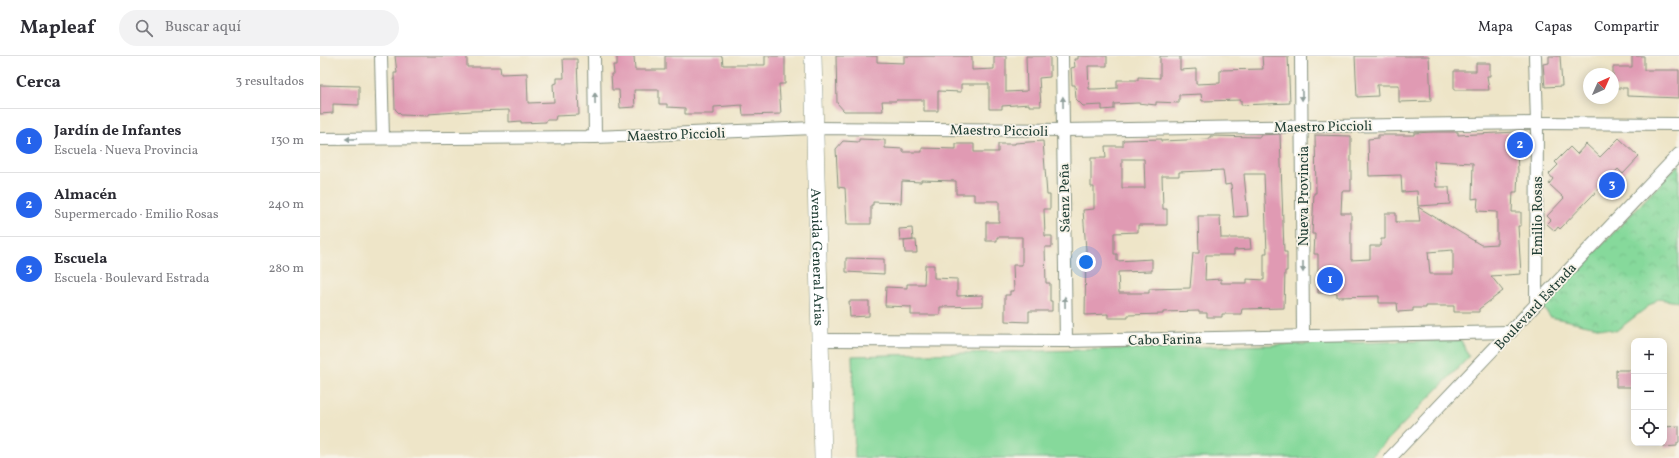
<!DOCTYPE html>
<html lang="es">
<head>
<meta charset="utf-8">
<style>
	body { margin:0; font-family:Vollkorn,serif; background:#f2f2f3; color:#2b2b33 }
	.controls { position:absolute; right:12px; bottom:12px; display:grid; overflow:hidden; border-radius:8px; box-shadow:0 2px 10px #0003 }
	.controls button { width:36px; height:36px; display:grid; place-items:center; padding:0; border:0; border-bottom:1px solid #e1e1e2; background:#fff; color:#2b2b33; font:20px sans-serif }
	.compass { position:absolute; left:1263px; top:12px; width:36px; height:36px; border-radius:50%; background:#fff; box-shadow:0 2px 10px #0003; rotate:45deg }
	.you { position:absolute; left:766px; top:206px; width:14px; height:14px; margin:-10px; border:3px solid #fff; border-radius:50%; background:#1a73e8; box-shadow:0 0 0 6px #1a73e833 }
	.badge { display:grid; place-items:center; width:26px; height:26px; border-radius:50%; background:#2563eb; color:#fff; font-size:13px; font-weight:700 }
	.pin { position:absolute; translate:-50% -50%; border:2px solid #fff; box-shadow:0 1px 4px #0006 }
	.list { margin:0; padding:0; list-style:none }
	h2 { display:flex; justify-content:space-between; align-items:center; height:52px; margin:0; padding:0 16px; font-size:17px }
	h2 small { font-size:13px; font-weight:400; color:#7c7c81 }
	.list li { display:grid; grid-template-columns:26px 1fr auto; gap:12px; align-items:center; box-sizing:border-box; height:64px; padding:0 16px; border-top:1px solid #e1e1e2 }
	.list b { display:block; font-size:15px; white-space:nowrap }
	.list p { margin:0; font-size:13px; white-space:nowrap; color:#7c7c81 }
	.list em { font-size:13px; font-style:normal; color:#7c7c81 }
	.icon { flex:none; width:22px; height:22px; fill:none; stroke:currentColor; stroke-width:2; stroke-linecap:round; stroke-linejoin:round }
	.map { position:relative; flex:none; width:1359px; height:402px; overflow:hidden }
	header { display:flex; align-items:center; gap:24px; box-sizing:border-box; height:56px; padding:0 20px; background:#fff; border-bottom:1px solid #e1e1e2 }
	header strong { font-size:19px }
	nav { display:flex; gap:22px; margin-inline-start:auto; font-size:14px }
	.search { width:280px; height:36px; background:#f2f2f3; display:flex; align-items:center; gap:10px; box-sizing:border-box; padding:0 14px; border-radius:22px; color:#7c7c81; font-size:15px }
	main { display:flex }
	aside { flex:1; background:#fff }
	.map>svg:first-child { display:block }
</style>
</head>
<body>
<header>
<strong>Mapleaf</strong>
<div class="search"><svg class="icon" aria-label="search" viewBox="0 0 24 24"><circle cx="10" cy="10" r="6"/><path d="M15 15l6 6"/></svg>Buscar aquí</div>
<nav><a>Mapa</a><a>Capas</a><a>Compartir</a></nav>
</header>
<main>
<aside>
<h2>Cerca<small>3 resultados</small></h2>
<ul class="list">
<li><span class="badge">1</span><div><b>Jardín de Infantes</b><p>Escuela · Nueva Provincia</p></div><em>130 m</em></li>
<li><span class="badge">2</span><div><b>Almacén</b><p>Supermercado · Emilio Rosas</p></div><em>240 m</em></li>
<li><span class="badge">3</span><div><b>Escuela</b><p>Escuela · Boulevard Estrada</p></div><em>280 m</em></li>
</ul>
</aside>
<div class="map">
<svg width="1359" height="402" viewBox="0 0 1359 402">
	<defs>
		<pattern id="park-crowns" width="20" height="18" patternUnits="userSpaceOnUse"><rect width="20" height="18" fill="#86d99b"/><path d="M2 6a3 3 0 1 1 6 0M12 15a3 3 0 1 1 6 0" fill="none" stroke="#73bb86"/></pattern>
	</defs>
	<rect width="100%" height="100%" fill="#f7f3e8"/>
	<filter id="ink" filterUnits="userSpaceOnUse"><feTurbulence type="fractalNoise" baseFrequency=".025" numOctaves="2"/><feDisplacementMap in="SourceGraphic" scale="8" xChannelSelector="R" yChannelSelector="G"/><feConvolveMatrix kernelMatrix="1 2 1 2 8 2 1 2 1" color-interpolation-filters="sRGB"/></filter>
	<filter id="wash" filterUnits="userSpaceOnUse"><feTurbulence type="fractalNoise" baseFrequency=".012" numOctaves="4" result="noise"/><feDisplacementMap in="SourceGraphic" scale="16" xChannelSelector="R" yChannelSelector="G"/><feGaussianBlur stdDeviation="0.9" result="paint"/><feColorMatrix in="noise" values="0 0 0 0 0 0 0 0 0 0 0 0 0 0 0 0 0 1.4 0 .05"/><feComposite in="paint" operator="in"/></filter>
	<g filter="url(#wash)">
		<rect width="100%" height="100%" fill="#eee5c8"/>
		<path fill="url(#park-crowns)" stroke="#528b68" d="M 1359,108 L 1359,246 L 1338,243 L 1296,275 L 1230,261 L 1223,251 Z"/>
		<path fill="#86d99b" stroke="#528b68" d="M 1141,284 L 1149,301 L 1050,402 L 535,402 L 532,300 Z"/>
		<g id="blocks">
			<g fill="#e09ab3" fill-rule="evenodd">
				<path d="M 75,0 L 147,0 L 147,11 L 180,11 L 181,18 L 207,17 L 208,47 L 234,46 L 233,28 L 237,27 L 237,22 L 244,22 L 243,3 L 257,3 L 259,59 L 236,60 L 235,64 L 226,64 L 226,66 L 201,67 L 201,65 L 189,66 L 189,54 L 152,55 L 108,58 L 108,60 L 81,59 L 75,53 L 74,17 L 77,17 Z"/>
				<path d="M 297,0 L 314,0 L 315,14 L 345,14 L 345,0 L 402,0 L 403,9 L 445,9 L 445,0 L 465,0 L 465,28 L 459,28 L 461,58 L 423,59 L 422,49 L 394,51 L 394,58 L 365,58 L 365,52 L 347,51 L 347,48 L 339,48 L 339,34 L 314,34 L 315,51 L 300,52 L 299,34 L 292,34 L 291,18 L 294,18 L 293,9 L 297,9 Z"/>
				<path d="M 516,0 L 557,0 L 557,6 L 584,7 L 584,0 L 652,0 L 652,14 L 674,13 L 674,0 L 686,0 L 686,36 L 707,35 L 706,0 L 730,0 L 730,21 L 719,22 L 721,50 L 709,50 L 709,48 L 682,50 L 682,53 L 669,53 L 669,28 L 641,28 L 641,36 L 618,35 L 618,55 L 604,55 L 604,44 L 576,44 L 576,45 L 562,45 L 563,55 L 524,55 L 517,47 Z"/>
				<path d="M 758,0 L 787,0 L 787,10 L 768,10 L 769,33 L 775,33 L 797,32 L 797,24 L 818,24 L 818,21 L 840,22 L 840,0 L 860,0 L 860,14 L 876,13 L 876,28 L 900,27 L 900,14 L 943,13 L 942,0 L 968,0 L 970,47 L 921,49 L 921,44 L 882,45 L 881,38 L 859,39 L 859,47 L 836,46 L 836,49 L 818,47 L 794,48 L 794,53 L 782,54 L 782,49 L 763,50 L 756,43 L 755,29 L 752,29 L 751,12 L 755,11 L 754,3 L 758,3 Z"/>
				<path d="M 1035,0 L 1109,0 L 1111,45 L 1079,46 L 1079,29 L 1057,29 L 1058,40 L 1037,41 Z"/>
				<path d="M 1229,0 L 1240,0 L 1242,30 L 1225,31 L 1223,8 L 1229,7 Z"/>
				<path d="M 1312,0 L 1324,0 L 1324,14 L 1359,14 L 1359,42 L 1307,40 L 1307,32 L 1293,32 L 1293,11 L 1312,11 Z"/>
				<path d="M 1156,7 L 1170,7 L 1170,20 L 1167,20 L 1169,34 L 1134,34 L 1134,15 L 1156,15 Z"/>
				<path d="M 0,29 L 39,30 L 39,49 L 13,48 L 13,57 L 0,58 Z"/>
				<path d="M 1113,76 L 1138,76 L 1138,79 L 1196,76 L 1198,115 L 1197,136 L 1193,136 L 1192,156 L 1201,156 L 1201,170 L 1198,170 L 1201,218 L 1171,220 L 1183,235 L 1159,253 L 1159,256 L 1134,256 L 1134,250 L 1106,250 L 1106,252 L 1093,252 L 1093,255 L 1078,256 L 1077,247 L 1059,247 L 1059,240 L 1017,241 L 1017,237 L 998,237 L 998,198 L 994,198 L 995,178 L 992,178 L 994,137 L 996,137 L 995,79 L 1031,80 L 1031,135 L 1022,135 L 1021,157 L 1031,157 L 1031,204 L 1050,203 L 1050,190 L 1061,190 L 1061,183 L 1065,183 L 1065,157 L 1076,157 L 1076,166 L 1100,166 L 1098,151 L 1161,189 L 1177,188 L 1177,156 L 1157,155 L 1158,142 L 1152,143 L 1153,107 L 1114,105 L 1116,131 L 1129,131 L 1130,148 L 1098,150 L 1097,135 L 1082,136 L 1081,119 L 1049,120 L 1048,83 L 1058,82 L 1058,79 L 1094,79 L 1094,77 ZM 1133,194 L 1133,218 L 1110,218 L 1108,196 Z"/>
				<path d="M 960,78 L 964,196 L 967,196 L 967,215 L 965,215 L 964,252 L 922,253 L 921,258 L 902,258 L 902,261 L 887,261 L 887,257 L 879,257 L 879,255 L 843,256 L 843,258 L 808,259 L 808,262 L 788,262 L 788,258 L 765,259 L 766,194 L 763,154 L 774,153 L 774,131 L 771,131 L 771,102 L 786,102 L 785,90 L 803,90 L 803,84 L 841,83 L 841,85 L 890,83 L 890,80 L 940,81 L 940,79 ZM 802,103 L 824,103 L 825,132 L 802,132 ZM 903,114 L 905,129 L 911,128 L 914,161 L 928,160 L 924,118 L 944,118 L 947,197 L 944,197 L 944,224 L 927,223 L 927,227 L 901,227 L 901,223 L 885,224 L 886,199 L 914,199 L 914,194 L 931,193 L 930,182 L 901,182 L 900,160 L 878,160 L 879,197 L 873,197 L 870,232 L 829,233 L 829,237 L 799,237 L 798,216 L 832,215 L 832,203 L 797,205 L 797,198 L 794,198 L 794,177 L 818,176 L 818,169 L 847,169 L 847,153 L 843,153 L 842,120 L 859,120 L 859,116 Z"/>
				<path d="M 1299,82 L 1319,101 L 1303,118 L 1298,113 L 1240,173 L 1238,171 L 1235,175 L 1227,168 L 1231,164 L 1227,160 L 1244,142 L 1229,128 L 1233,123 L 1229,118 L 1238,109 L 1235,106 L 1250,91 L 1257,98 L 1266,88 L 1280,101 Z"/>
				<path d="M 539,83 L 565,84 L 565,92 L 583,93 L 583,96 L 602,96 L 602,92 L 636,93 L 636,88 L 654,88 L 654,96 L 678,96 L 678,88 L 695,88 L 695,87 L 723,85 L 727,139 L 730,139 L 730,153 L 724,153 L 725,180 L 732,180 L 732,191 L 725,191 L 726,227 L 730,227 L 730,245 L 732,245 L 732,255 L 709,255 L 709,266 L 685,265 L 685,239 L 690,239 L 690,235 L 694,235 L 693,209 L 702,209 L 702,181 L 677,181 L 677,185 L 666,185 L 666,166 L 679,166 L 679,145 L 654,145 L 654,138 L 636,138 L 636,125 L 601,124 L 601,126 L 582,125 L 581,147 L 553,146 L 553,149 L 551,149 L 551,168 L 527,168 L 525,132 L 518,131 L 516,93 L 523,85 L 539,86 Z"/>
				<path d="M 592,172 L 593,184 L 580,185 L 579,173 Z"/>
				<path d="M 596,184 L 597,197 L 585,197 L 584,185 Z"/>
				<path d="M 526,202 L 564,203 L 564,218 L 526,216 Z"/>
				<path d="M 605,209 L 614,209 L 614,222 L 637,223 L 637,240 L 663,239 L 663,250 L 620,251 L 620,259 L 591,259 L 591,251 L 565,250 L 566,231 L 587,232 L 587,228 L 604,228 Z"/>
				<path d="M 529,245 L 549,245 L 549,260 L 530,261 Z"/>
				<path d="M 1296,314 L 1314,314 L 1314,326 L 1312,326 L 1312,331 L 1296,331 Z"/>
				<path d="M 1359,370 L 1359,386 L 1357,387 L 1357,390 L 1344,391 L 1344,371 Z"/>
			</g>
		</g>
	</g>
	<g filter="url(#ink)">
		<use href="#blocks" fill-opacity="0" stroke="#86917e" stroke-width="1"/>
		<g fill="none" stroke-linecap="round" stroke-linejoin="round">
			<g stroke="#86917e" stroke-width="14">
				<g id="street">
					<path d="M 61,0 L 63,82"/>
					<path d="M 274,0 L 275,81"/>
					<path d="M 742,0 L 746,285"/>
					<path d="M 981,0 L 983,280"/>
					<path d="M 1215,0 L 1217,67 L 1216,248"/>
					<path d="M 0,83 L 275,81 L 494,72 L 744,74 L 1217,67 L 1359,68"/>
					<path d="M 499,284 L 746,285 L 1191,276"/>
					<path d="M 1070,402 L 1359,98"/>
				</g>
			</g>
			<g stroke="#86917e" stroke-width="18">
				<g id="secondary">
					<path id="s1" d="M 493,0 L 503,402"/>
				</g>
			</g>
			<use href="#street" stroke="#fff" stroke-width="12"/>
			<use href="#secondary" stroke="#fff" stroke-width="17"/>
		</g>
		<defs><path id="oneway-solid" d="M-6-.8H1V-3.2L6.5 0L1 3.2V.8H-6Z"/></defs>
		<g fill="#8f9e9a">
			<use href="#oneway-solid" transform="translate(982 39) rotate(89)"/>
			<use href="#oneway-solid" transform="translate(275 42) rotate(-91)"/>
			<use href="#oneway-solid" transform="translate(743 46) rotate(-91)"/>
			<use href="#oneway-solid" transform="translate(31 83) rotate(179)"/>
			<use href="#oneway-solid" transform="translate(983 211) rotate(90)"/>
			<use href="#oneway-solid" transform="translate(745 246) rotate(-91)"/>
		</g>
	</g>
	<g text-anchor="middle" stroke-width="3.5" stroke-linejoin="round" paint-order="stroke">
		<g font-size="14" fill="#1f3d34" stroke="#f7f3e8">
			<text transform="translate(1003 70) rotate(-1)" y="5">Maestro Piccioli</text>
			<text transform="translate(679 74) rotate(1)" y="5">Maestro Piccioli</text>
			<text transform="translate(356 78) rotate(-2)" y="5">Maestro Piccioli</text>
			<text transform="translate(983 140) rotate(-90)" y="5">Nueva Provincia</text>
			<text transform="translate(744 142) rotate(-91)" y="5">Sáenz Peña</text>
			<text transform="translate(1217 160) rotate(-90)" y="5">Emilio Rosas</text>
			<text dy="5" stroke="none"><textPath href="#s1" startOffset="201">Avenida General Arias</textPath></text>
			<text transform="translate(1215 250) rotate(-47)" y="5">Boulevard Estrada</text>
			<text transform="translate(845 283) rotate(-1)" y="5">Cabo Farina</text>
		</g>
	</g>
</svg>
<div class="controls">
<button>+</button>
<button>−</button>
<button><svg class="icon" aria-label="locate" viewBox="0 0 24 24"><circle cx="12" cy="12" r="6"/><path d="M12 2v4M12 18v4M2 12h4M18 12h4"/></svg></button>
</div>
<svg class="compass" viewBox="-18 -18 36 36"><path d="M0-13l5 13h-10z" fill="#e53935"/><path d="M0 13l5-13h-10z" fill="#7c7c81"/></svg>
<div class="you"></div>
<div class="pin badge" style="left:1010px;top:224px">1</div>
<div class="pin badge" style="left:1200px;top:89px">2</div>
<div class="pin badge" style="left:1292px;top:129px">3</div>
</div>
</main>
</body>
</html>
